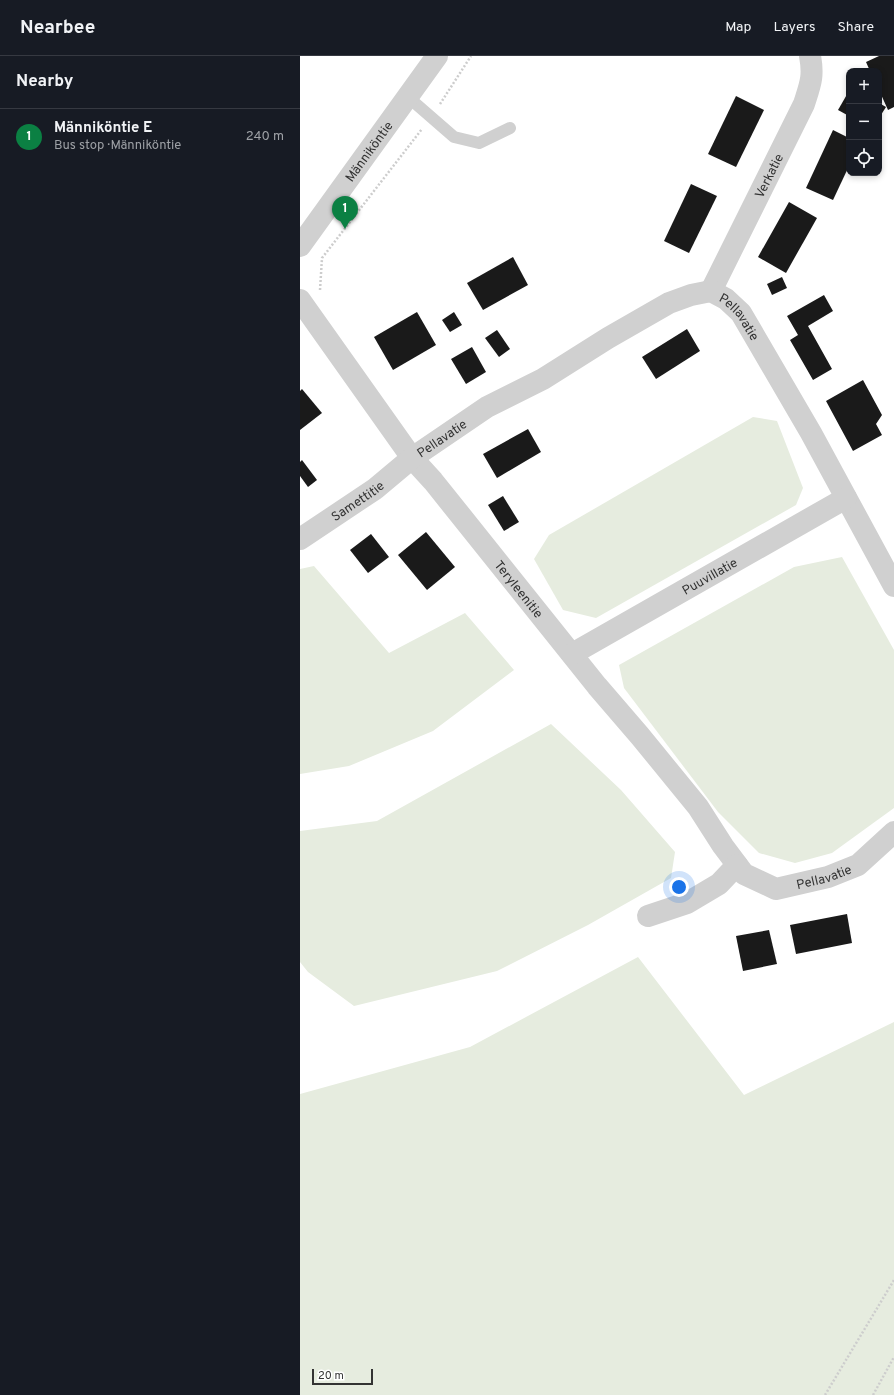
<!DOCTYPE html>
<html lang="en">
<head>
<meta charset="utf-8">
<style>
	body { margin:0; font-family:Overpass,sans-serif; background:#20242c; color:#f1f3f6 }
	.controls { position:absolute; right:12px; top:12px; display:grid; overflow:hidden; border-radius:8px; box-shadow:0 2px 6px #0003 }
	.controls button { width:36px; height:36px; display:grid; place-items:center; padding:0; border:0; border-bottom:1px solid #363941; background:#171b24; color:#f1f3f6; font:20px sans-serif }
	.scale { position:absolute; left:12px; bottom:10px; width:61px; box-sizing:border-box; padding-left:4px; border:2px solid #333; border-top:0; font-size:11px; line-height:14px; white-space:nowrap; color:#333; -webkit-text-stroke:3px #fff; paint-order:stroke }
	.you { position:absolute; left:379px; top:831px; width:14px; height:14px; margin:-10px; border:3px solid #fff; border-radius:50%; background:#1a73e8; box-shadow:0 0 0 6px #1a73e833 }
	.badge { display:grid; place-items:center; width:26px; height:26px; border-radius:50%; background:#0b8043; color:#fff; font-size:13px; font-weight:700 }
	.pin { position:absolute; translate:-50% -33px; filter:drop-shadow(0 1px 2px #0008) }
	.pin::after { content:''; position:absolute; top:21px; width:14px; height:12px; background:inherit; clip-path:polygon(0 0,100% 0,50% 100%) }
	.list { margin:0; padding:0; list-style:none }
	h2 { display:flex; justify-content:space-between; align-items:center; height:52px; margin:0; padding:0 16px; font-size:17px }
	h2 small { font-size:13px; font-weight:400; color:#9ea1a6 }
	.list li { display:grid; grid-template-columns:26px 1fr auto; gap:12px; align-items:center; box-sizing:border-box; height:56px; padding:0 16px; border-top:1px solid #363941 }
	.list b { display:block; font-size:15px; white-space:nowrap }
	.list p { margin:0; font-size:13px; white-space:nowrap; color:#9ea1a6 }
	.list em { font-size:13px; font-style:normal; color:#9ea1a6 }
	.icon { flex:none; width:22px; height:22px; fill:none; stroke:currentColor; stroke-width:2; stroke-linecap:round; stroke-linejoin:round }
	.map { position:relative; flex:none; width:594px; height:1339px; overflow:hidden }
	header { display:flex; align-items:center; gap:24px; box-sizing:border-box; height:56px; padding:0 20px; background:#171b24; border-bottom:1px solid #363941 }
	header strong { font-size:19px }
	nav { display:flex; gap:22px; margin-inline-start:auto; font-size:14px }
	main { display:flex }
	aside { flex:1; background:#171b24 }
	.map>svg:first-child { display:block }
</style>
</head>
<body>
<header>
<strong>Nearbee</strong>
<nav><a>Map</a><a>Layers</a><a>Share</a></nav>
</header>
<main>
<aside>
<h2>Nearby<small></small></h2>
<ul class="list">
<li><span class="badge">1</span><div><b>Männiköntie E</b><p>Bus stop · Männiköntie</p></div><em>240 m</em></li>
</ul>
</aside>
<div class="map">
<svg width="594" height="1339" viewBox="0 0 594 1339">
	<rect width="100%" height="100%" fill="#fff"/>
	<g fill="#e6ecdf">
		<path d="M 453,361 L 477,365 L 503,432 L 496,449 L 296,562 L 263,554 L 234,503 L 249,479 Z"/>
		<path d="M 542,501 L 594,594 L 594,752 L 532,797 L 495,807 L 459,797 L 418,756 L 324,632 L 319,609 L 494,511 Z"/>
		<path d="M 14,510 L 89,597 L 165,557 L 214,614 L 133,675 L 49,710 L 0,718 L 0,513 Z"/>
		<path d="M 251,668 L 321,734 L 375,796 L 371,822 L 288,869 L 197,915 L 54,950 L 8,916 L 0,906 L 0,775 L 77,765 Z"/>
		<path d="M 338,901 L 444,1039 L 594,966 L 594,1339 L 0,1339 L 0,1038 L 170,991 Z"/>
	</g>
	<g fill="#1a1a1a">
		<path d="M 579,0 L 594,0 L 594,51 L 588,54 L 579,34 L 579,15 L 570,15 L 566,6 Z"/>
		<path d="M 549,35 L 549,60 L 538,54 Z"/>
		<path d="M 436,40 L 464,54 L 436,111 L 408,98 Z"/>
		<path d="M 579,47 L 586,51 L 579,62 Z"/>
		<path d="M 533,74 L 549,82 L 549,110 L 533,144 L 506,132 Z"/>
		<path d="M 391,128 L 417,140 L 389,197 L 364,185 Z"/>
		<path d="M 489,146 L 517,162 L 486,217 L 458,201 Z"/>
		<path d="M 213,201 L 228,229 L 183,254 L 167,227 Z"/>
		<path d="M 482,221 L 487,232 L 472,239 L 467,228 Z"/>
		<path d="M 524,239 L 533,255 L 508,270 L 532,313 L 513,324 L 490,284 L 498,279 L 487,260 Z"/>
		<path d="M 117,256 L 136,289 L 93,314 L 74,281 Z"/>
		<path d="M 154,256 L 162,269 L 150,276 L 142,264 Z"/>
		<path d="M 387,273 L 400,295 L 356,323 L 342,301 Z"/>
		<path d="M 197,274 L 210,293 L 199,301 L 185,282 Z"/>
		<path d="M 172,291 L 186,316 L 166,328 L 151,303 Z"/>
		<path d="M 563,324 L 582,359 L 576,368 L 582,379 L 553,395 L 526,345 Z"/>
		<path d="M 2,333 L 22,357 L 0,374 L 0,335 Z"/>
		<path d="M 228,373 L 241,396 L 197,422 L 183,398 Z"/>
		<path d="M 2,404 L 17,424 L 8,431 L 0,420 L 0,406 Z"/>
		<path d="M 203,440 L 219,466 L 204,475 L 188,449 Z"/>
		<path d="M 126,476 L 155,511 L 127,534 L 98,499 Z"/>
		<path d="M 71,478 L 89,501 L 68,517 L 50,494 Z"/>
		<path d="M 547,858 L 552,887 L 496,898 L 490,869 Z"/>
		<path d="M 469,874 L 477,908 L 443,915 L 436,880 Z"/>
	</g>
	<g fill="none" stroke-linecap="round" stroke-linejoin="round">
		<g stroke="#cdcdcd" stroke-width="2.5" stroke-dasharray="2 2" stroke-linecap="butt">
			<path d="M 140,48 L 171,0"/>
			<path d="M 20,234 L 22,202 L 122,73"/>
			<path d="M 525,1339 L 594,1224"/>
			<path d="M 573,1339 L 594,1301"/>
		</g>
		<path stroke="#d0d0d0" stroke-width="12" d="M 108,41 L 154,81 L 179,87 L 210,72"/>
		<g stroke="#d0d0d0" stroke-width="22">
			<path id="s1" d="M 0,190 L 137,0"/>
			<path id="s2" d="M 411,235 L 504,48 C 510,29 514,21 510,0"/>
			<path id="s3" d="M 0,244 L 112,402 L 133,425 L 297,630 L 340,680 L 398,751 L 423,790 L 444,818 L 476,833 L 528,821 L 558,809 L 594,776"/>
			<path id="s4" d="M 0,483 L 75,433 L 112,402 L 187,351 L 243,323 L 308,282 L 369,247 L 391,239 L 411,235 L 426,243 L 441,257 L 511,377 L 594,530"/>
			<path id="s5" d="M 272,598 L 546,442"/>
			<path d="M 348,860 L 387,847 L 419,828 L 437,809"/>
		</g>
	</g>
	<g text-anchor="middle" stroke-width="4" stroke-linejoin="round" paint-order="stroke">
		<g font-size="13" fill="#333" stroke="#fff">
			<text dy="5" stroke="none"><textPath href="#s1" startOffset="117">Männiköntie</textPath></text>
			<text dy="5" stroke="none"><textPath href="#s2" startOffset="129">Verkatie</textPath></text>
			<text dy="5" stroke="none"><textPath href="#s4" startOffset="522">Pellavatie</textPath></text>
			<text dy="5" stroke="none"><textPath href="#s4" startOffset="174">Pellavatie</textPath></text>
			<text dy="5" stroke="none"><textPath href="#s4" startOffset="69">Samettitie</textPath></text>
			<text dy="5" stroke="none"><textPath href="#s5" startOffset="158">Puuvillatie</textPath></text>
			<text dy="5" stroke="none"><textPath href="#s3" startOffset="363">Teryleenitie</textPath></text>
			<text dy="5" stroke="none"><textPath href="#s3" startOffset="811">Pellavatie</textPath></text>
		</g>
	</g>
</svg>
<div class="controls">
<button>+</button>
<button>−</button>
<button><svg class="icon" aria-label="locate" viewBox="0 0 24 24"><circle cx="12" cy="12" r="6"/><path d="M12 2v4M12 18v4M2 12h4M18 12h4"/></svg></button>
</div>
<div class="scale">20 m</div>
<div class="you"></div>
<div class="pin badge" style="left:45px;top:173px">1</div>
</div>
</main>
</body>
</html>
